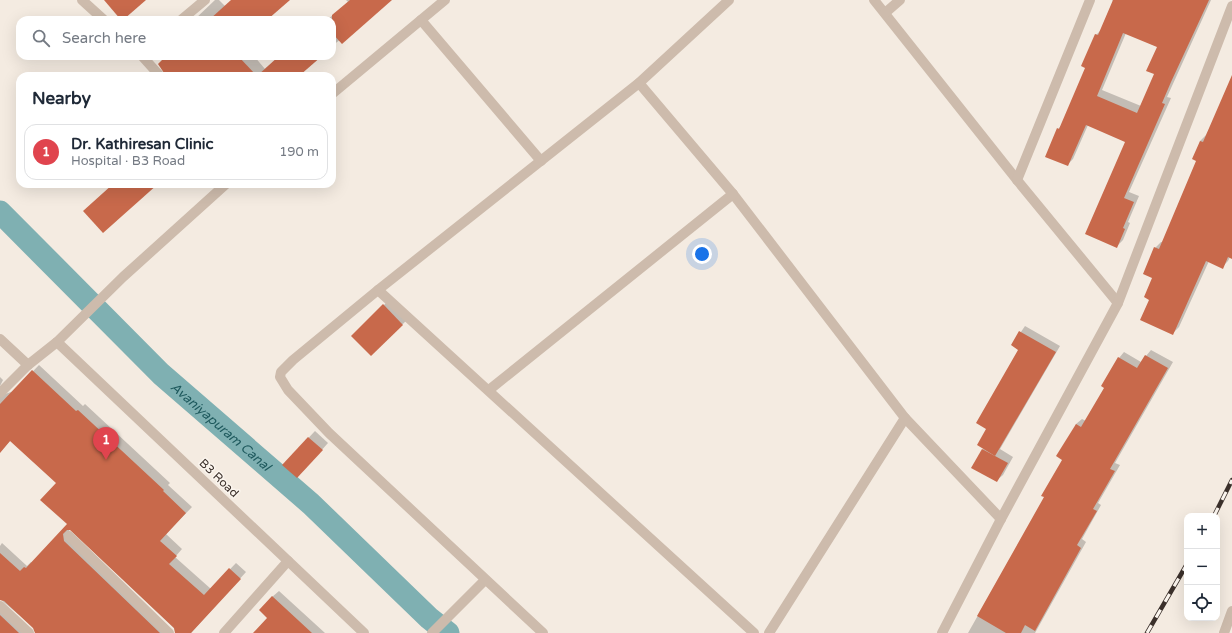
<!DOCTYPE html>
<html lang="en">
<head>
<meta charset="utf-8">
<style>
	body { margin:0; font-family:"Varela Round",sans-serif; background:#f2f2f3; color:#1f2937 }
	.controls { position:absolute; right:12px; bottom:12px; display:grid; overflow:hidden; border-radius:8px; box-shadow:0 4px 16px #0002 }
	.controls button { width:36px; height:36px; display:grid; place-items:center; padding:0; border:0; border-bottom:1px solid #e0e1e3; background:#fff; color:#1f2937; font:20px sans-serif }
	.you { position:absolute; left:702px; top:254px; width:14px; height:14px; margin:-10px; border:3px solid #fff; border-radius:50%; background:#1a73e8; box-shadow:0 0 0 6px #1a73e833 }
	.badge { display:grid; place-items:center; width:26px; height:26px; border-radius:50%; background:#1f5a5e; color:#fff; font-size:13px; font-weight:700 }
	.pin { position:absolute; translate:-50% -33px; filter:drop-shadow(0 1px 2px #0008) }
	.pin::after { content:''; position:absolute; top:21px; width:14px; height:12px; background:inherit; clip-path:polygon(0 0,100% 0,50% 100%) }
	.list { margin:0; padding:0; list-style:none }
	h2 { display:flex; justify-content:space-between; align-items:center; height:52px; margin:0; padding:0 16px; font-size:17px }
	h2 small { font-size:13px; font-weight:400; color:#747a83 }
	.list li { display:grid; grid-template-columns:26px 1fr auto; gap:12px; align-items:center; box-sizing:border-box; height:56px; margin:0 8px 8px; padding:0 8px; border:1px solid #e0e1e3; border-radius:12px }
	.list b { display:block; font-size:15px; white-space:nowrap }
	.list p { margin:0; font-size:13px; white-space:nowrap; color:#747a83 }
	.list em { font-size:13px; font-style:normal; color:#747a83 }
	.icon { flex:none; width:22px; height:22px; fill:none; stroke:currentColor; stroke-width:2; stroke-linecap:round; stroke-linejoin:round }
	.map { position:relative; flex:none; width:1232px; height:633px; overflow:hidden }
	.search { position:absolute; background:#fff; box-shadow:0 4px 16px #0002; left:16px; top:16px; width:320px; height:44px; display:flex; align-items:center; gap:10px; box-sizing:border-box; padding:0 14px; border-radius:12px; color:#747a83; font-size:15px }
	.panel { position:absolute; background:#fff; box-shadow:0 4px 16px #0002; left:16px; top:72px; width:320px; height:116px; border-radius:12px }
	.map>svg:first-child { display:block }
</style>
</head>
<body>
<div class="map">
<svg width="1232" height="633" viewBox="0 0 1232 633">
	<rect width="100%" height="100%" fill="#f4ebe1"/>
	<g fill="#0003" fill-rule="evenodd">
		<path d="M 215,0 L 219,0 L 225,6 L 232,0 L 276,0 L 253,20 L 194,20 Z"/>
		<path d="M 346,0 L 391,0 L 332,46 L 332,20 L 327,20 L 348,2 Z"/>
		<path d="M 1112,0 L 1211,0 L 1167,97 L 1171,98 L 1129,192 L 1139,196 L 1128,222 L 1130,223 L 1123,240 L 1117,246 L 1126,141 L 1088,125 L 1073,159 L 1067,165 L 1058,129 L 1062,125 L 1087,67 L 1096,35 L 1101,30 L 1113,1 ZM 1126,33 L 1158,47 L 1155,74 L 1141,106 L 1102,90 Z"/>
		<path d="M 167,56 L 254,56 L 265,69 L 280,56 L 321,56 L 298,76 L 167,76 Z"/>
		<path d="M 1232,87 L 1232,253 L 1228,261 L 1222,267 L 1209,261 L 1179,327 L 1173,333 L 1151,299 L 1154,278 L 1144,273 L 1155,248 L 1161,242 L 1163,242 L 1197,160 L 1200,141 L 1206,135 Z"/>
		<path d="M 390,299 L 409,318 L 371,355 L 353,336 Z"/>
		<path d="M 1025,326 L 1060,346 L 1000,449 L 1013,457 L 1003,475 L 996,481 L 972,467 L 984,448 L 988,429 L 1019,349 L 1012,345 Z"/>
		<path d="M 1151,350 L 1173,362 L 1115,463 L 1120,465 L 1098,503 L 1101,505 L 1082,539 L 1086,542 L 1035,633 L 968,633 L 1045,497 L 1063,459 L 1076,424 L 1082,419 L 1086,421 L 1105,387 L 1119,358 L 1124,352 L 1141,362 Z"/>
		<path d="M 39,365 L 83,406 L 85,404 L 170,483 L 168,485 L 192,507 L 166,534 L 182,549 L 175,557 L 211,589 L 236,563 L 246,572 L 191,633 L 176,633 L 174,628 L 70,529 L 69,529 L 70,534 L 173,633 L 36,633 L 35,628 L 0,599 L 0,546 L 2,543 L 27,566 L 31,562 L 32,563 L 68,524 L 57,483 L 11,440 L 0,452 L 0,388 L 5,394 L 14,391 Z"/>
		<path d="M 0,377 L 3,380 L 0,386 Z"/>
		<path d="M 315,431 L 328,443 L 303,471 L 283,465 Z"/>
		<path d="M 279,591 L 325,633 L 254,633 L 268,618 L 272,597 Z"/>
		<path d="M 0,600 L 1,604 L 33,633 L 0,633 Z"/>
	</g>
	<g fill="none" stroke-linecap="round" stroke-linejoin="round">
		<path stroke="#7fb0b2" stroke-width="23" id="s1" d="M 0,212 L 161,374 L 311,504 L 429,618 L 448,633"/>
	</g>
	<g fill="#c8694b" fill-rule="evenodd">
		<path d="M 104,0 L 146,0 L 123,20 L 121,20 Z"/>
		<path d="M 231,0 L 290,0 L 267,20 L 209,20 Z"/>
		<path d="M 350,0 L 392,0 L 342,44 L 332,33 L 332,15 Z"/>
		<path d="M 1113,0 L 1209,0 L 1171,82 L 1162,103 L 1165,104 L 1124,198 L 1134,202 L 1123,228 L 1125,229 L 1117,248 L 1085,234 L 1125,142 L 1086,125 L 1068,166 L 1045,157 L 1057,128 L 1059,129 L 1085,68 L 1081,66 L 1095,34 L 1098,35 ZM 1123,33 L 1157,47 L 1146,71 L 1154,74 L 1137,113 L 1097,96 Z"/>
		<path d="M 166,56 L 238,56 L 257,76 L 166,76 L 158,64 Z"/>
		<path d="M 279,56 L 322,56 L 299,76 L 257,76 Z"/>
		<path d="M 1232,75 L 1232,259 L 1228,257 L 1223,269 L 1206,261 L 1173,335 L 1140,320 L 1149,300 L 1144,297 L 1152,278 L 1143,274 L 1154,247 L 1159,249 L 1196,161 L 1192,159 L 1200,141 L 1203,142 Z"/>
		<path d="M 113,184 L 158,184 L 103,233 L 83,211 Z"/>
		<path d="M 383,304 L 403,325 L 371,356 L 351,336 Z"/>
		<path d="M 1019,331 L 1056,352 L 995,456 L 977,445 L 986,429 L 976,423 L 1018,350 L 1011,345 Z"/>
		<path d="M 1145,355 L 1168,368 L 1110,469 L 1115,471 L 1093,509 L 1097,511 L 1077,545 L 1081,548 L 1035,631 L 1025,625 L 1021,633 L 1006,633 L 977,616 L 1044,497 L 1041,496 L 1062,460 L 1056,456 L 1076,424 L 1081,427 L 1104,388 L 1101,386 L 1118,357 L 1137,368 Z"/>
		<path d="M 32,370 L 76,411 L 78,410 L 164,490 L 163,491 L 186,513 L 160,541 L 177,556 L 169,564 L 204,595 L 229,568 L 241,579 L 191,633 L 175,633 L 174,628 L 70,530 L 67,530 L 63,534 L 64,541 L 160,633 L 35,633 L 33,628 L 4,601 L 0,600 L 0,553 L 20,571 L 24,567 L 26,568 L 67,524 L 40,500 L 56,483 L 10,441 L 0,453 L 0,404 Z"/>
		<path d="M 308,437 L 323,450 L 297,478 L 282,465 Z"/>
		<path d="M 982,449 L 1008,463 L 997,482 L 971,468 Z"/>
		<path d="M 272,596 L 312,633 L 253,633 L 267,618 L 259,610 Z"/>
		<path d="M 0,615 L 19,633 L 0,633 Z"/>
	</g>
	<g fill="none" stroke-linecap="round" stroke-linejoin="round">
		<g stroke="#cdbbac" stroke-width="10">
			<path d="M 82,0 L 104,20"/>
			<path d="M 874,0 L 1017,180 L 1118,303"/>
			<path d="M 885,13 L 900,0"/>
			<path d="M 181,20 L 205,0"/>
			<path d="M 421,20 L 541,161"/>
			<path d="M 142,56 L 160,76"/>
			<path d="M 639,83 L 733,194 L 905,418 L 1001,519"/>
			<path d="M 332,94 L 445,0"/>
			<path d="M 1017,180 L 1090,0"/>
			<path d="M 378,290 L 754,633"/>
			<path d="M 0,339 L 28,365"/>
			<path d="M 57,342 L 364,633"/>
			<path d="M 489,390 L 733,194"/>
			<path d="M 0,393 L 28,365 L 57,342 L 123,277 L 226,184"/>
			<path d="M 69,536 L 169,633"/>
			<path d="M 0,606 L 29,633"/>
			<path d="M 224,633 L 288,561"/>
			<path d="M 432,633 L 485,580"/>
			<path d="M 543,633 L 329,433 L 288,390 L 280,377 L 281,372 L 293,360 L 378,290 L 639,83 L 729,0"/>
			<path d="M 769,633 L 905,418"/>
			<path d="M 942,633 L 1001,519 L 1118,303 L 1232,6"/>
			<path d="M 1224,633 L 1232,611"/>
		</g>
		<g stroke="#3b302b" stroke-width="4.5">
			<g id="rail">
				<path d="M 1214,516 L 1232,480"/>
				<path d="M 1147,633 L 1187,564"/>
			</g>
		</g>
		<use href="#rail" stroke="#fbf5ee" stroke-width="3" stroke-dasharray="9" stroke-linecap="butt"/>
	</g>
	<g text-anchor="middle" stroke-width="3" stroke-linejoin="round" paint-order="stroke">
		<g font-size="12" fill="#3b302b" stroke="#fbf5ee">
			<text transform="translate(219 478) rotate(44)" y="4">B3 Road</text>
		</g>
		<g font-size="13" font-style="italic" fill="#1f5a5e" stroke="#fbf5ee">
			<text dy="5" stroke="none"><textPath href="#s1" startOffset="308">Avaniyapuram Canal</textPath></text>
		</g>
	</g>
</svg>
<div class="controls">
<button>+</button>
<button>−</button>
<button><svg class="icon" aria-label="locate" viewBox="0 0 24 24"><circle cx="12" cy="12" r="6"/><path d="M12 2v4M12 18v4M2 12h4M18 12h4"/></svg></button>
</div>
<div class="you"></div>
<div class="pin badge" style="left:106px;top:460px;background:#e0444e">1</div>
<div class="search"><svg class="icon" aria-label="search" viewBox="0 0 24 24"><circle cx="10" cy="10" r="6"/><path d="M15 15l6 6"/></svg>Search here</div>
<section class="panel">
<h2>Nearby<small></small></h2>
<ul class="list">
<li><span class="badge" style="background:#e0444e">1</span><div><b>Dr. Kathiresan Clinic</b><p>Hospital · B3 Road</p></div><em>190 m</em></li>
</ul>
</section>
</div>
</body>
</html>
